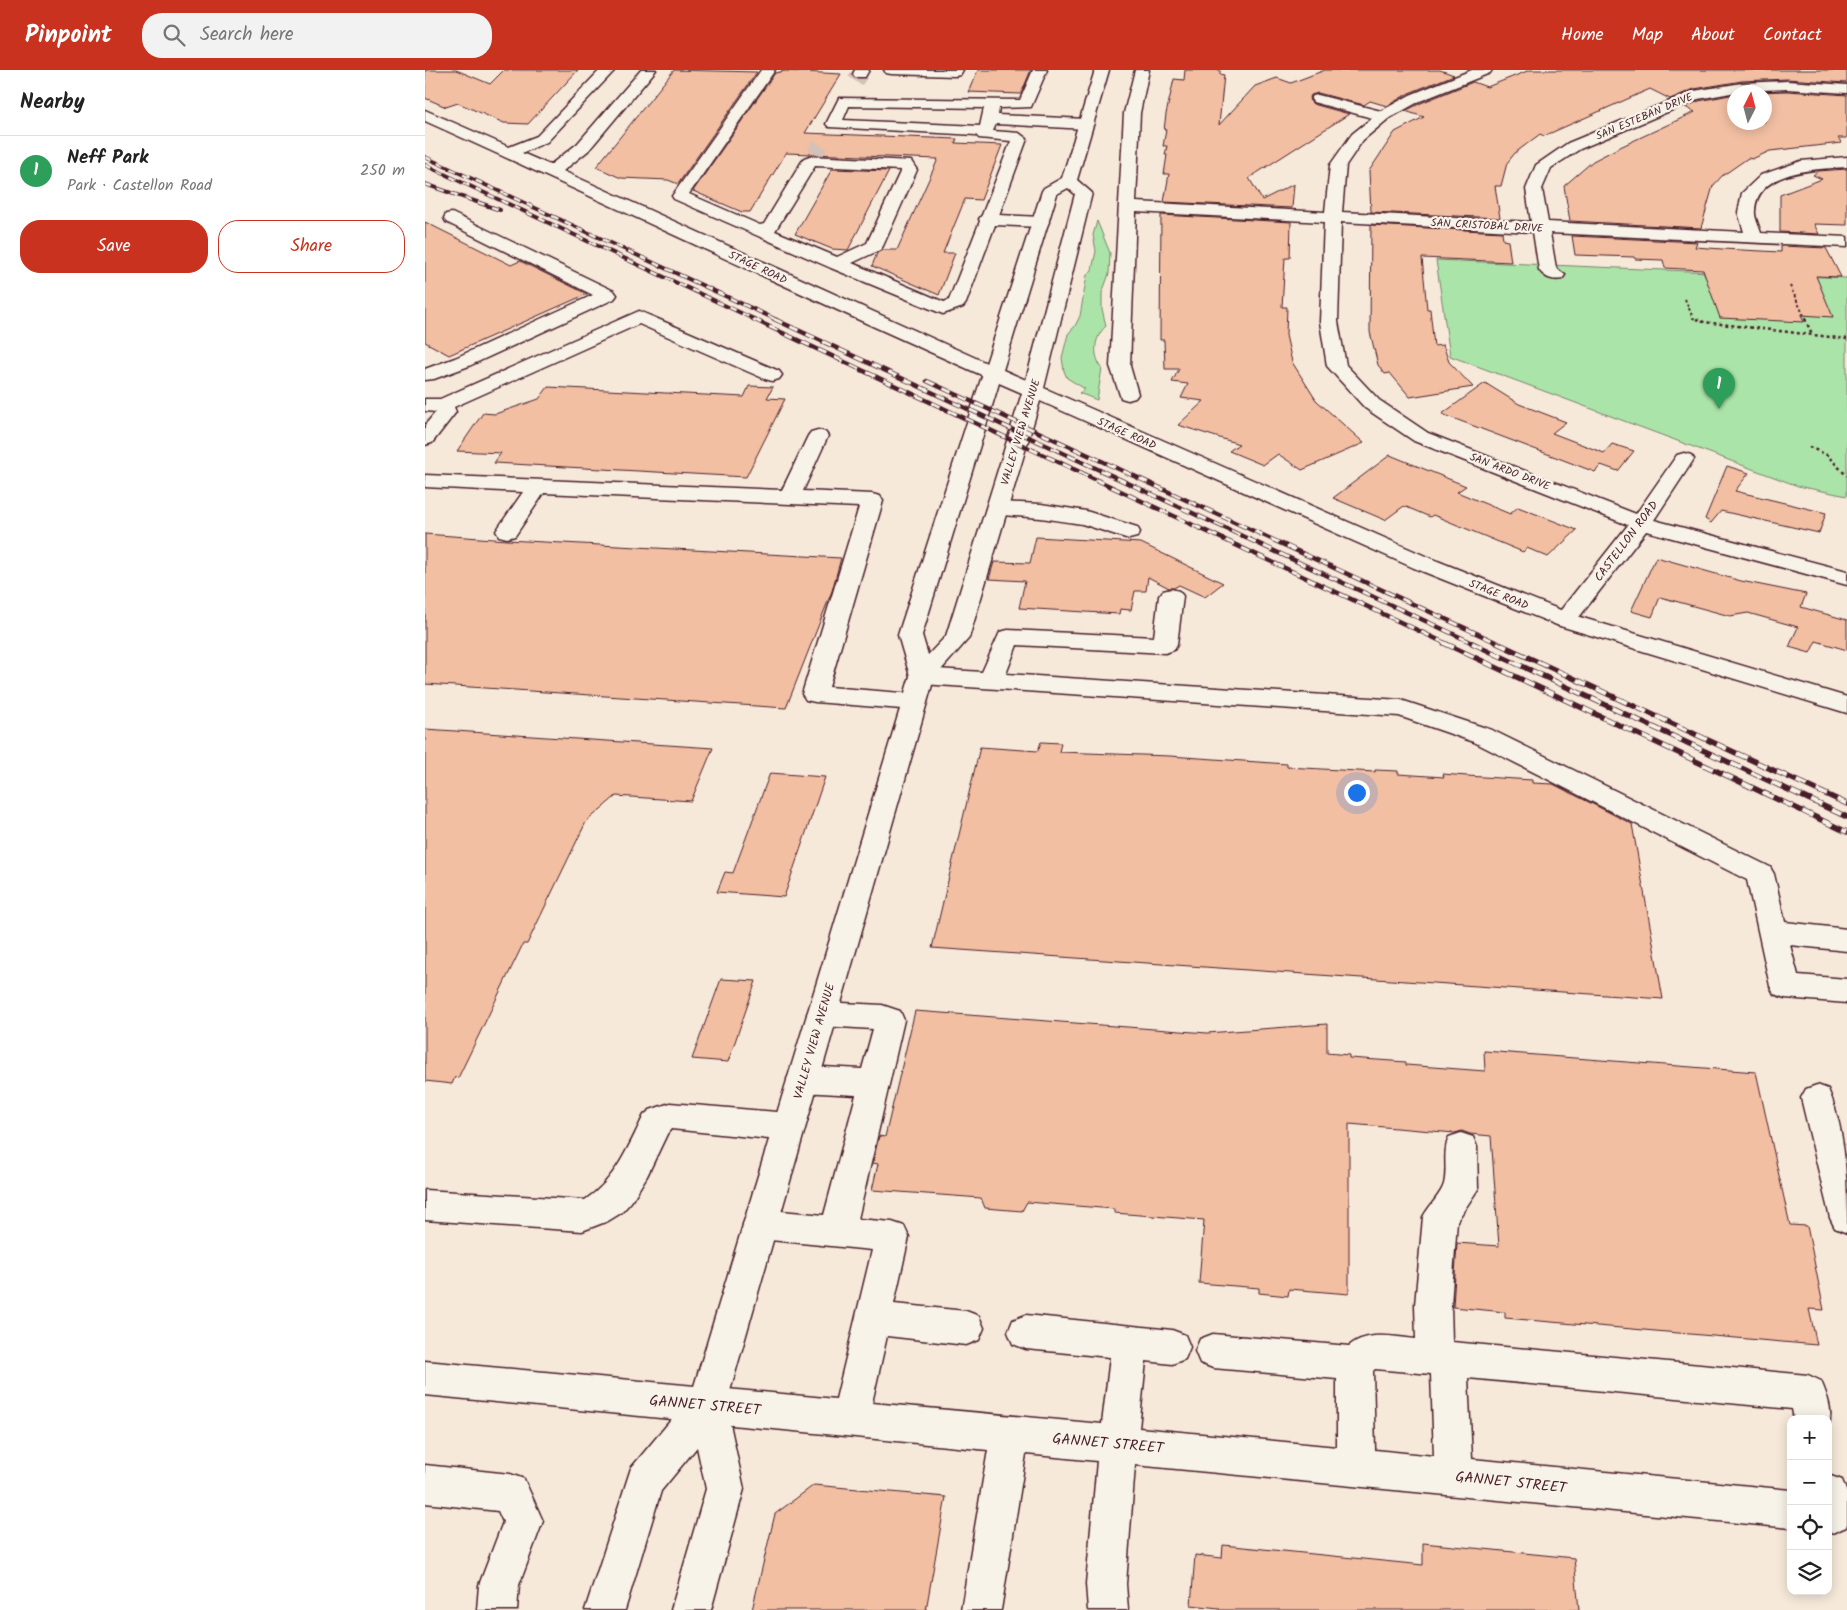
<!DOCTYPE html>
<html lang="en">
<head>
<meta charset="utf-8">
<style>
	body { margin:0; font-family:Kalam,sans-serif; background:#f2f2f2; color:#222 }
	.controls { position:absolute; right:15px; bottom:15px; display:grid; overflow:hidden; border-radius:10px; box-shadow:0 2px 12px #0003 }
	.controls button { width:45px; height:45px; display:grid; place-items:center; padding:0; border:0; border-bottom:1px solid #e0e0e0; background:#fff; color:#222; font:25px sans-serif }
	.compass { position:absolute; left:1302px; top:15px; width:45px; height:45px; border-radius:50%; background:#fff; box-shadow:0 2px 12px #0003; rotate:6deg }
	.you { position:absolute; left:931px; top:722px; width:18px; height:18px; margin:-12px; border:4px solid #fff; border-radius:50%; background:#1a73e8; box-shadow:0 0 0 8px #1a73e833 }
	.badge { display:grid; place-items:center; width:32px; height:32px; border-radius:50%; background:#c8321e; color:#fff; font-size:16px; font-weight:700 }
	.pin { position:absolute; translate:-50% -41px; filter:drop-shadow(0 1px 2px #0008) }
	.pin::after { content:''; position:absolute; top:26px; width:18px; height:15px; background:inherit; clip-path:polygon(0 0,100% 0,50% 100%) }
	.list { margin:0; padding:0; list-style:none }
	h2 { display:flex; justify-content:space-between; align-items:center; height:65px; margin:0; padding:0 20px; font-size:21px }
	h2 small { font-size:16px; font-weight:400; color:#767676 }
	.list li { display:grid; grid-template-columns:32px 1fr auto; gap:15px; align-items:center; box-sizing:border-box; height:70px; padding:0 20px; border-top:1px solid #e0e0e0 }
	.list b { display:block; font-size:19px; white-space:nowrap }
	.list p { margin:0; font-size:16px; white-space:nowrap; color:#767676 }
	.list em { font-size:16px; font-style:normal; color:#767676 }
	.actions { display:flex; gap:10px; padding:15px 20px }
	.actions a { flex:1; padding:11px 0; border:1px solid #c8321e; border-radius:20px; text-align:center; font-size:18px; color:#c8321e }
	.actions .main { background:#c8321e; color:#fff }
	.icon { flex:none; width:28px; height:28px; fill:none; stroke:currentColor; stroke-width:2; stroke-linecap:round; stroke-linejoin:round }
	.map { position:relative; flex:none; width:1422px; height:1540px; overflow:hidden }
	header { display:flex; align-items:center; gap:30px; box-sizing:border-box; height:70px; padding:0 25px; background:#c8321e; color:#fff }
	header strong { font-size:24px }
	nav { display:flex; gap:28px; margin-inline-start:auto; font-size:18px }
	.search { width:350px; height:45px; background:#f2f2f2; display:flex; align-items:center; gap:12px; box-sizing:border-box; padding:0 18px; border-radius:20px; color:#767676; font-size:19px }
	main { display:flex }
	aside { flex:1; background:#fff }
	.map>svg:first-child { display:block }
</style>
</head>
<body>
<header>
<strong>Pinpoint</strong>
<div class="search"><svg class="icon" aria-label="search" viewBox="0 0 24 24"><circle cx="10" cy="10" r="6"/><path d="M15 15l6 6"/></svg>Search here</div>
<nav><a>Home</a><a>Map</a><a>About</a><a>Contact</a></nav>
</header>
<main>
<aside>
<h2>Nearby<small></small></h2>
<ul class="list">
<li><span class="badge" style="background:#2e9e5b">1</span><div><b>Neff Park</b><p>Park · Castellon Road</p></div><em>250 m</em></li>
</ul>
<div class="actions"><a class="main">Save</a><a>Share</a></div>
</aside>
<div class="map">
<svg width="1422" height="1540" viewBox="0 0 1422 1540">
	<rect width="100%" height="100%" fill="#f6e9da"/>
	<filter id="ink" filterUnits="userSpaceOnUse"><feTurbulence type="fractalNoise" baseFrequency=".02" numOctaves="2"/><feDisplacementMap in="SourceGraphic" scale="10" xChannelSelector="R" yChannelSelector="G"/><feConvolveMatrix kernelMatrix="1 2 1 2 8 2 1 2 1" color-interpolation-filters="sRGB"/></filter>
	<g filter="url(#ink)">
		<g fill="#abe4a8" stroke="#7a826a">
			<path d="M 672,151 L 685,183 L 684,204 L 677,223 L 677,239 L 681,256 C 669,267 667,285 677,298 L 672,330 L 654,323 L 660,319 L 642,308 L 639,301 L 637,288 L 643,264 L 650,256 L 655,246 L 662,205 L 667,200 L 671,181 L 668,165 Z"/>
			<path d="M 1011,190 L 1422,208 L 1422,426 L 1373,416 L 1025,286 Z"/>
		</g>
		<g fill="#f2bfa3" stroke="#4a1f2b">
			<path d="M 0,0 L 31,0 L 65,14 L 79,0 L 153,0 L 103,54 L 79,53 L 33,33 L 21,37 L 0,28 Z"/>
			<path d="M 249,0 L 332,2 L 253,114 L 243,110 L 196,108 L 171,97 Z"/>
			<path d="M 553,0 L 606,0 L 596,24 L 543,22 Z"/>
			<path d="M 760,0 L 795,0 L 795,4 L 799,5 L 794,55 L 830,16 L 852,8 L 866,13 L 900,0 L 1015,0 L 1029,5 L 984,23 L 962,36 L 945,31 L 939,35 L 893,23 L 886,25 L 884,30 L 888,34 L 924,44 L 824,108 L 837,130 L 869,114 L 867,138 L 739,132 L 744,104 L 739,104 L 742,85 L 740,85 L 742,76 L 738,76 L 741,60 L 739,60 L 741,44 L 749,9 L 759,10 Z"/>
			<path d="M 1105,0 L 1422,0 L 1422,13 L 1362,9 L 1317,11 L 1269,19 L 1245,29 L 1225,19 L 1119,66 L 1115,64 L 1090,83 L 1082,93 L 1076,116 L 1070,116 L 1075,148 L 946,142 L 944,101 L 970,62 L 999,47 L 980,41 L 996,33 L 1048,12 L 1062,17 Z"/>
			<path d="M 360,1 L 416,4 L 380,63 L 532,69 L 530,73 L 577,75 L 556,130 L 540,129 L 518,183 L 530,183 L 514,225 L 447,196 L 452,183 L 457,180 L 472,180 L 513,89 L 361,83 L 325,142 L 317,142 L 268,121 L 350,3 Z"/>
			<path d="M 1362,21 L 1422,25 L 1422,68 L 1413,68 L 1417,73 L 1345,81 L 1327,89 L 1323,88 L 1297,106 L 1288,116 L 1276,158 L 1145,151 L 1139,116 L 1168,91 L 1193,78 L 1270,42 L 1260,37 L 1274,31 L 1310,24 L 1310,52 L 1340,52 L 1340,22 L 1325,22 Z"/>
			<path d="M 407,99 L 464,101 L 423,180 L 407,179 L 370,164 Z"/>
			<path d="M 1422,99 L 1422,155 L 1389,154 L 1394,164 L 1355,162 L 1355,125 L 1397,109 L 1388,105 L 1393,101 Z"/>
			<path d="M 736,145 L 866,152 L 865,188 L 860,188 L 857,237 L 862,237 L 861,265 L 867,292 L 891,330 L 939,373 L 877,400 L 853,384 L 838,395 L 804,381 L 814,374 L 753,355 L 779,331 L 756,328 L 763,314 L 747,312 L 754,299 L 740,299 L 739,270 L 735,270 Z"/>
			<path d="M 0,152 L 86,195 L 95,191 L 162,224 L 24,285 L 0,272 Z"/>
			<path d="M 946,155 L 1077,162 L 1078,170 L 1083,171 L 1086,192 L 997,188 L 1002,239 L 1005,239 L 1009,276 L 1018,275 L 1024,292 L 1048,317 L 985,327 L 965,303 L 960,304 L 953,295 L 945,262 Z"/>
			<path d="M 1147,166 L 1272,172 L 1270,177 L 1297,179 L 1356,182 L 1356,176 L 1401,178 L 1416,207 L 1391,206 L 1408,247 L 1376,245 L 1379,252 L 1295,248 L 1278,200 L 1240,198 L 1238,190 L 1210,189 L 1209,187 L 1150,185 Z"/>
			<path d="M 1060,313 L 1094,334 L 1141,352 L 1127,363 L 1179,383 L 1187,374 L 1209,381 L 1193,401 L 1176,395 L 1170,402 L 1017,344 Z"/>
			<path d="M 324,316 L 348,317 L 342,328 L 360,329 L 321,407 L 69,393 L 76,383 L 32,381 L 58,343 L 70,344 L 114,329 L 123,317 L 319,327 Z"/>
			<path d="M 965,385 L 1041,416 L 1032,422 L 1085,444 L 1093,437 L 1152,460 L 1123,487 L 1102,478 L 1098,482 L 1008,445 L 1005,447 L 979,436 L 960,450 L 908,428 Z"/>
			<path d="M 1302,396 L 1324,403 L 1310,421 L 1401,443 L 1394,463 L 1296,441 L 1286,453 L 1280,449 Z"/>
			<path d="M 0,464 L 82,470 L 416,488 L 407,521 L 361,638 L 0,614 Z"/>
			<path d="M 611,467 L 716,473 L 798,513 L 780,527 L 754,515 L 749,518 L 744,518 L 723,507 L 721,521 L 710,521 L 706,540 L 695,539 L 694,544 L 594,538 L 600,511 L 564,509 L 569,492 L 605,493 Z"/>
			<path d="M 1231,487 L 1316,511 L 1381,524 L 1376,537 L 1422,550 L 1422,580 L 1391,571 L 1385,583 L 1364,577 L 1373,557 L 1323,543 L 1305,546 L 1235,527 L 1227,547 L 1206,541 Z"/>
			<path d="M 0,659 L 288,678 L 266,731 L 191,726 L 161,752 L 102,874 L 98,874 L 33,1008 L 30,1007 L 27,1014 L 0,1011 Z"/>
			<path d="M 616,672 L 636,673 L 634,682 L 745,686 L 862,694 L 862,697 L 950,702 L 950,700 L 973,701 L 973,704 L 1019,707 L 1018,704 L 1042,706 L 1107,710 L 1107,713 L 1128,714 L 1207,754 L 1238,929 L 507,878 L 555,677 L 613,681 Z"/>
			<path d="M 345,703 L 400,707 L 359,827 L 292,822 L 300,802 L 308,803 Z"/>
			<path d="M 296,909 L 331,911 L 303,992 L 267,989 Z"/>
			<path d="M 490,941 L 782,963 L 902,954 L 902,983 L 924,985 L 924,988 L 981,992 L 981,995 L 1060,1001 L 1059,981 L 1331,1002 L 1365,1155 L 1382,1156 L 1399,1240 L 1384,1239 L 1392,1275 L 1080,1248 L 1080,1242 L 1028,1237 L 1032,1173 L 1074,1176 L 1066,1066 L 1045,1064 L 1037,1061 L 1030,1063 L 924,1054 L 924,1224 L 864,1219 L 863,1226 L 834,1223 L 834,1218 L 774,1213 L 779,1150 L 689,1143 L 689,1139 L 602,1132 L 597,1141 L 560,1138 L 556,1128 L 447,1120 L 453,1094 L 448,1093 L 449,1087 L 454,1066 L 460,1067 Z"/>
			<path d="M 389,1415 L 521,1427 L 501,1540 L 327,1540 L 350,1444 Z"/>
			<path d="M 998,1473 L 1149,1488 L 1154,1540 L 794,1540 L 794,1538 L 766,1535 L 770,1485 L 797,1488 L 798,1475 L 998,1495 Z"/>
		</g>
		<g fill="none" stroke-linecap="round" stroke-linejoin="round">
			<g stroke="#d4c1b7" stroke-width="16" stroke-dasharray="16 8" stroke-linecap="butt">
				<path d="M 430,11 L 435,4"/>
				<path d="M 390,84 L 395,75"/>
			</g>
			<g stroke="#4a1f2b" stroke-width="3">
				<g id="minor">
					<path d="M 175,0 L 190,0 L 122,72 L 97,83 L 125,95 L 152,74 L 216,0 L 231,0 L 164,80 L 138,101 L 575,299 L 578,303 L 575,307 L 568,309 L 561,307 C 373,224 187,135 0,51 L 0,40 L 84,77 L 112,66 Z"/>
					<path d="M 336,0 L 350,0 L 264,124 L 335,155 L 339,154 L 379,88 L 385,86 L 486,91 L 492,100 L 458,176 L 455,180 L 427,193 L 519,232 L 524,230 L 555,151 L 554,149 L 557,145 L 586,71 L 554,68 L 551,65 L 404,57 L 401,54 L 414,28 L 595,30 L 608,0 L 622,0 L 606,37 L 574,38 L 573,45 L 661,49 L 666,51 L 669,54 L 666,57 L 661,59 L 571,54 L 568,61 L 594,63 L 602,69 L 574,145 L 616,147 L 622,148 L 624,152 L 622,156 L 616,157 L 570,155 L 541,233 L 538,237 L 518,244 L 406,198 L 249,129 L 247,126 ZM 424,36 L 559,38 L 555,56 L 418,50 ZM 390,96 L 476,100 L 442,173 L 412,187 L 350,161 Z"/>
					<path d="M 430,0 L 444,0 L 440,7 L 430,7 L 428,4 Z"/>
					<path d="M 459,0 L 538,0 L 535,5 L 530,6 L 466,4 L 461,3 Z"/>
					<path d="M 710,0 L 724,0 L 715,43 L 711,132 L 900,142 L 905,95 L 927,64 L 947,48 L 888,32 L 886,29 L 888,26 L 893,25 L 956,41 L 985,25 L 1047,0 L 1067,0 L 1065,3 L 995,31 L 963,49 L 938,70 L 921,95 L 917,142 L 1106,152 L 1101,119 L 1111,95 L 1143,73 L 1269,21 L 1317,13 L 1362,11 L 1422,15 L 1422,23 L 1362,19 L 1317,21 L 1273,29 L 1155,79 L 1126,98 L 1117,119 L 1123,152 L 1319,162 L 1313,142 L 1317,123 L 1336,105 L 1376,91 L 1422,87 L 1422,97 C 1393,99 1331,100 1330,141 C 1329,147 1334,156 1336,163 L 1422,167 L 1422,177 L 1125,163 L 1131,198 L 1140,205 L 1137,209 C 1128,211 1120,208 1114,200 L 1108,162 L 916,152 L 913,252 L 921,295 L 954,330 L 1003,363 L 1211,444 L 1252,385 L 1259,383 L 1266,385 L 1269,389 L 1229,450 L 1422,501 L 1422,515 L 1221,461 L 1148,555 L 1140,557 L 1132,555 L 1128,550 L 1132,545 L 1203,455 L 989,371 L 940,338 L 902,296 L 895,252 L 899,152 L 711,142 L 705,296 L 713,324 L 710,328 L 703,330 L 696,328 L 685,296 L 699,43 Z"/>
					<path d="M 27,143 L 189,221 L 192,225 L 189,229 L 44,296 L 9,309 L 0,310 L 0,299 L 30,288 L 168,225 L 21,152 L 19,148 L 21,144 Z"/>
					<path d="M 214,241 L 354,301 L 357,305 L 354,309 L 347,311 L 340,309 L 214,254 L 29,337 L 31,342 L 7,373 L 0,375 L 0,355 L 11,342 L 0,341 L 0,329 L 15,329 Z"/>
					<path d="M 393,360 L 400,362 L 403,366 L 378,421 L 447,424 L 455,426 L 458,431 L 404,617 L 489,624 L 498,626 L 502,632 L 498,638 L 489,640 L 390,632 L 381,630 L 377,624 L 434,437 L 119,423 L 90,466 L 82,468 L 74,466 L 71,461 L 98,422 L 0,417 L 0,405 L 357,420 L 383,366 L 386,362 Z"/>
					<path d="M 572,432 L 616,434 L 661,441 L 712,457 L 715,462 L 712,467 L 704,469 L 657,454 L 616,448 L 564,444 L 561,439 L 564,434 Z"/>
					<path d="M 746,519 L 754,521 L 758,526 L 752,575 L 749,580 L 740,583 L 592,575 L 581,604 L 976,630 L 1067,660 L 1345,797 L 1349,804 L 1360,852 L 1422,859 L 1422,881 L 1365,875 L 1373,905 L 1422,909 L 1422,933 L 1360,928 L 1349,924 L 1345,916 L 1322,810 L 1049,672 L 974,646 L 497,614 L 488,612 L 485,606 L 488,600 L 497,598 L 557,602 L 575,562 L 583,560 L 729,567 L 734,526 L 738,521 Z"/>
					<path d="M 397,932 L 457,935 L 475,941 L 479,950 L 433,1149 L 467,1152 L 479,1156 L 484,1167 L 469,1234 L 541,1241 L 554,1246 L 559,1258 L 554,1270 L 541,1275 L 462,1266 L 447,1333 L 677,1354 L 685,1287 L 601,1279 L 588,1274 L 583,1262 L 588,1250 L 601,1245 L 747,1260 L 760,1265 L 765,1277 L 760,1289 L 747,1294 L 721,1291 L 714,1358 L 912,1377 L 912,1309 L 788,1298 L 775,1293 L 770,1281 L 775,1269 L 788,1264 L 924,1276 C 943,1260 967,1267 991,1269 L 990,1235 L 998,1147 C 1003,1137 1017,1123 1019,1114 C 1023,1098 1017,1083 1024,1067 L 1036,1063 L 1048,1067 L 1052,1077 L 1053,1119 L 1032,1151 L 1026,1235 L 1027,1272 L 1383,1305 L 1396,1311 C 1402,1325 1409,1343 1403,1357 L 1403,1349 L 1369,1349 L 1367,1339 L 1043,1308 L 1047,1389 L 1366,1420 L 1366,1458 L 710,1395 L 701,1514 L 703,1540 L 663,1540 L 661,1514 L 672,1391 L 601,1384 L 576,1540 L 536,1540 L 563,1380 L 0,1325 L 0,1291 L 411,1329 L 447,1180 L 335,1169 L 323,1165 L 318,1154 L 323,1143 L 335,1139 L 399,1145 L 431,1025 L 378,1022 L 367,1018 L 362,1009 L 367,1000 L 378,996 L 437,999 L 448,959 L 397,956 L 386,952 L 382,944 L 386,936 ZM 950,1299 L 1006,1304 L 1009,1386 L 950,1380 L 948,1301 Z"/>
					<path d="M 1392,1015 L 1403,1019 C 1422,1063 1422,1114 1422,1163 L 1410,1158 L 1405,1148 L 1376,1028 L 1381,1019 Z"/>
					<path d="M 245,1033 L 364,1043 L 375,1047 L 380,1057 L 375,1067 L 364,1071 L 246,1059 L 242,1064 L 222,1106 L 206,1132 L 196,1143 L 183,1151 L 157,1161 L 0,1150 L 0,1120 L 160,1130 C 190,1110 203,1078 219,1045 L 225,1040 Z"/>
					<path d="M 0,1395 L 85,1404 L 99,1409 L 118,1451 L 94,1515 L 92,1540 L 52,1540 L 54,1515 L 78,1452 L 73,1441 L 0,1433 Z"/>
					<path d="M 1403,1405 L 1417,1410 L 1422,1423 L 1422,1454 L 1421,1457 L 1407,1463 L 1403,1461 Z"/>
				</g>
			</g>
			<g stroke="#4a1f2b" stroke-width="3">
				<path id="major" d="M 670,0 L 684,0 L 652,110 L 667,123 L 619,318 L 1005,488 L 1148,545 L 1422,627 L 1422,643 L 1132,555 L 989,498 L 615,331 L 544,568 L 509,608 L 301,1335 L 319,1419 L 286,1540 L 246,1540 L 281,1419 L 272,1377 L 236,1421 L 200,1540 L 160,1540 L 206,1398 L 266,1326 L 485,606 L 473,565 L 617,121 L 619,118 L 637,108 ZM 643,118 L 650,124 L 601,310 L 578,300 L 632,124 ZM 574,313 L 597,323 L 521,566 L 503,585 L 497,565 Z"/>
			</g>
			<g stroke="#4a1f2b" stroke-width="2" stroke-dasharray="2.5 2.5" stroke-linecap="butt">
				<path d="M 1365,216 L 1381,250"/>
				<path d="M 1260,229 L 1268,248 L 1274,250"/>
			</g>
			<g stroke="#4a1f2b" stroke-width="2.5" stroke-dasharray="3 3" stroke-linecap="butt">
				<path d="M 1271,249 L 1279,252 L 1422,269"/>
				<path d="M 1380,249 L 1387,264"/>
				<path d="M 1384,377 L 1402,385 L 1422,406"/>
			</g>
			<use href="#minor" fill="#f7f3e8" fill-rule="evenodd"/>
			<use href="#major" fill="#f7f3e8" fill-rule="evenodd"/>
			<g stroke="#4a1f2b" stroke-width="4">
				<g id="rail-far2">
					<path d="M 0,87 L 352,250"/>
					<path d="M 0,95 L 331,250"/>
					<path d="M 0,114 L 75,140"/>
				</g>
			</g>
			<g stroke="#4a1f2b" stroke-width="4.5">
				<g id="rail-far1">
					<path d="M 328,249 L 1022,574"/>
					<path d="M 349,249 L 1050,574"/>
					<path d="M 502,311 L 1075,574"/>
				</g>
			</g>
			<g stroke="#4a1f2b" stroke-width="5.5">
				<g id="rail">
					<path d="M 1019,573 L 1422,762"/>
					<path d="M 1047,573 L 1422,747"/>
					<path d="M 1072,573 L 1422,734"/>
				</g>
			</g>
			<use href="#rail-far2" stroke="#f7f3e8" stroke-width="2.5" stroke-dasharray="7" stroke-linecap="butt"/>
			<use href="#rail-far1" stroke="#f7f3e8" stroke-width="3" stroke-dasharray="9" stroke-linecap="butt"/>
			<use href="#rail" stroke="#f7f3e8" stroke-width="4" stroke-dasharray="11" stroke-linecap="butt"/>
		</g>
	</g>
	<g text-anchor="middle" stroke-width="4.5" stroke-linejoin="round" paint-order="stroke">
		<g font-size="11" fill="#4a1f2b" stroke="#f7f3e8">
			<text transform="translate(1219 46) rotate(-23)" y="4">SAN ESTEBAN DRIVE</text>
			<text transform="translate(1062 155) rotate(3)" y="4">SAN CRISTOBAL DRIVE</text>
			<text transform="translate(333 197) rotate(25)" y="4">STAGE ROAD</text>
			<text transform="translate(595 362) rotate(-73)" y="4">VALLEY VIEW AVENUE</text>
			<text transform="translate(702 363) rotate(24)" y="4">STAGE ROAD</text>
			<text transform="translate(1085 401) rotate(21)" y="4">SAN ARDO DRIVE</text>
			<text transform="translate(1074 524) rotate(22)" y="4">STAGE ROAD</text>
		</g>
		<g font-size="12" fill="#4a1f2b" stroke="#f7f3e8">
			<text transform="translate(1201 471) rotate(-53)" y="4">CASTELLON ROAD</text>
			<text transform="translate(389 971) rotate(-74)" y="4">VALLEY VIEW AVENUE</text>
		</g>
		<g font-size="15" fill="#4a1f2b" stroke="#f7f3e8">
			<text transform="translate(280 1335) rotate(5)" y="5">GANNET STREET</text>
			<text transform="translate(683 1373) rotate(5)" y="5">GANNET STREET</text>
			<text transform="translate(1086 1412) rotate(6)" y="5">GANNET STREET</text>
		</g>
	</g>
</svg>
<div class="controls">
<button>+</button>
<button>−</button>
<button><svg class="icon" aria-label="locate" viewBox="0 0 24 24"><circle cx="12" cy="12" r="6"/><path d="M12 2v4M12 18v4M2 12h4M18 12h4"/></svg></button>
<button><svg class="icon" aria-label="layers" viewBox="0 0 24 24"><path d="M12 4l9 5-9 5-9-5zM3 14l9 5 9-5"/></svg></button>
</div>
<svg class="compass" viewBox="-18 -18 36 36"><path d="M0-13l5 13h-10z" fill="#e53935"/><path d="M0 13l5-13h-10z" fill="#767676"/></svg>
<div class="you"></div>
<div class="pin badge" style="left:1294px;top:339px;background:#2e9e5b">1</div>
</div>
</main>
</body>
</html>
